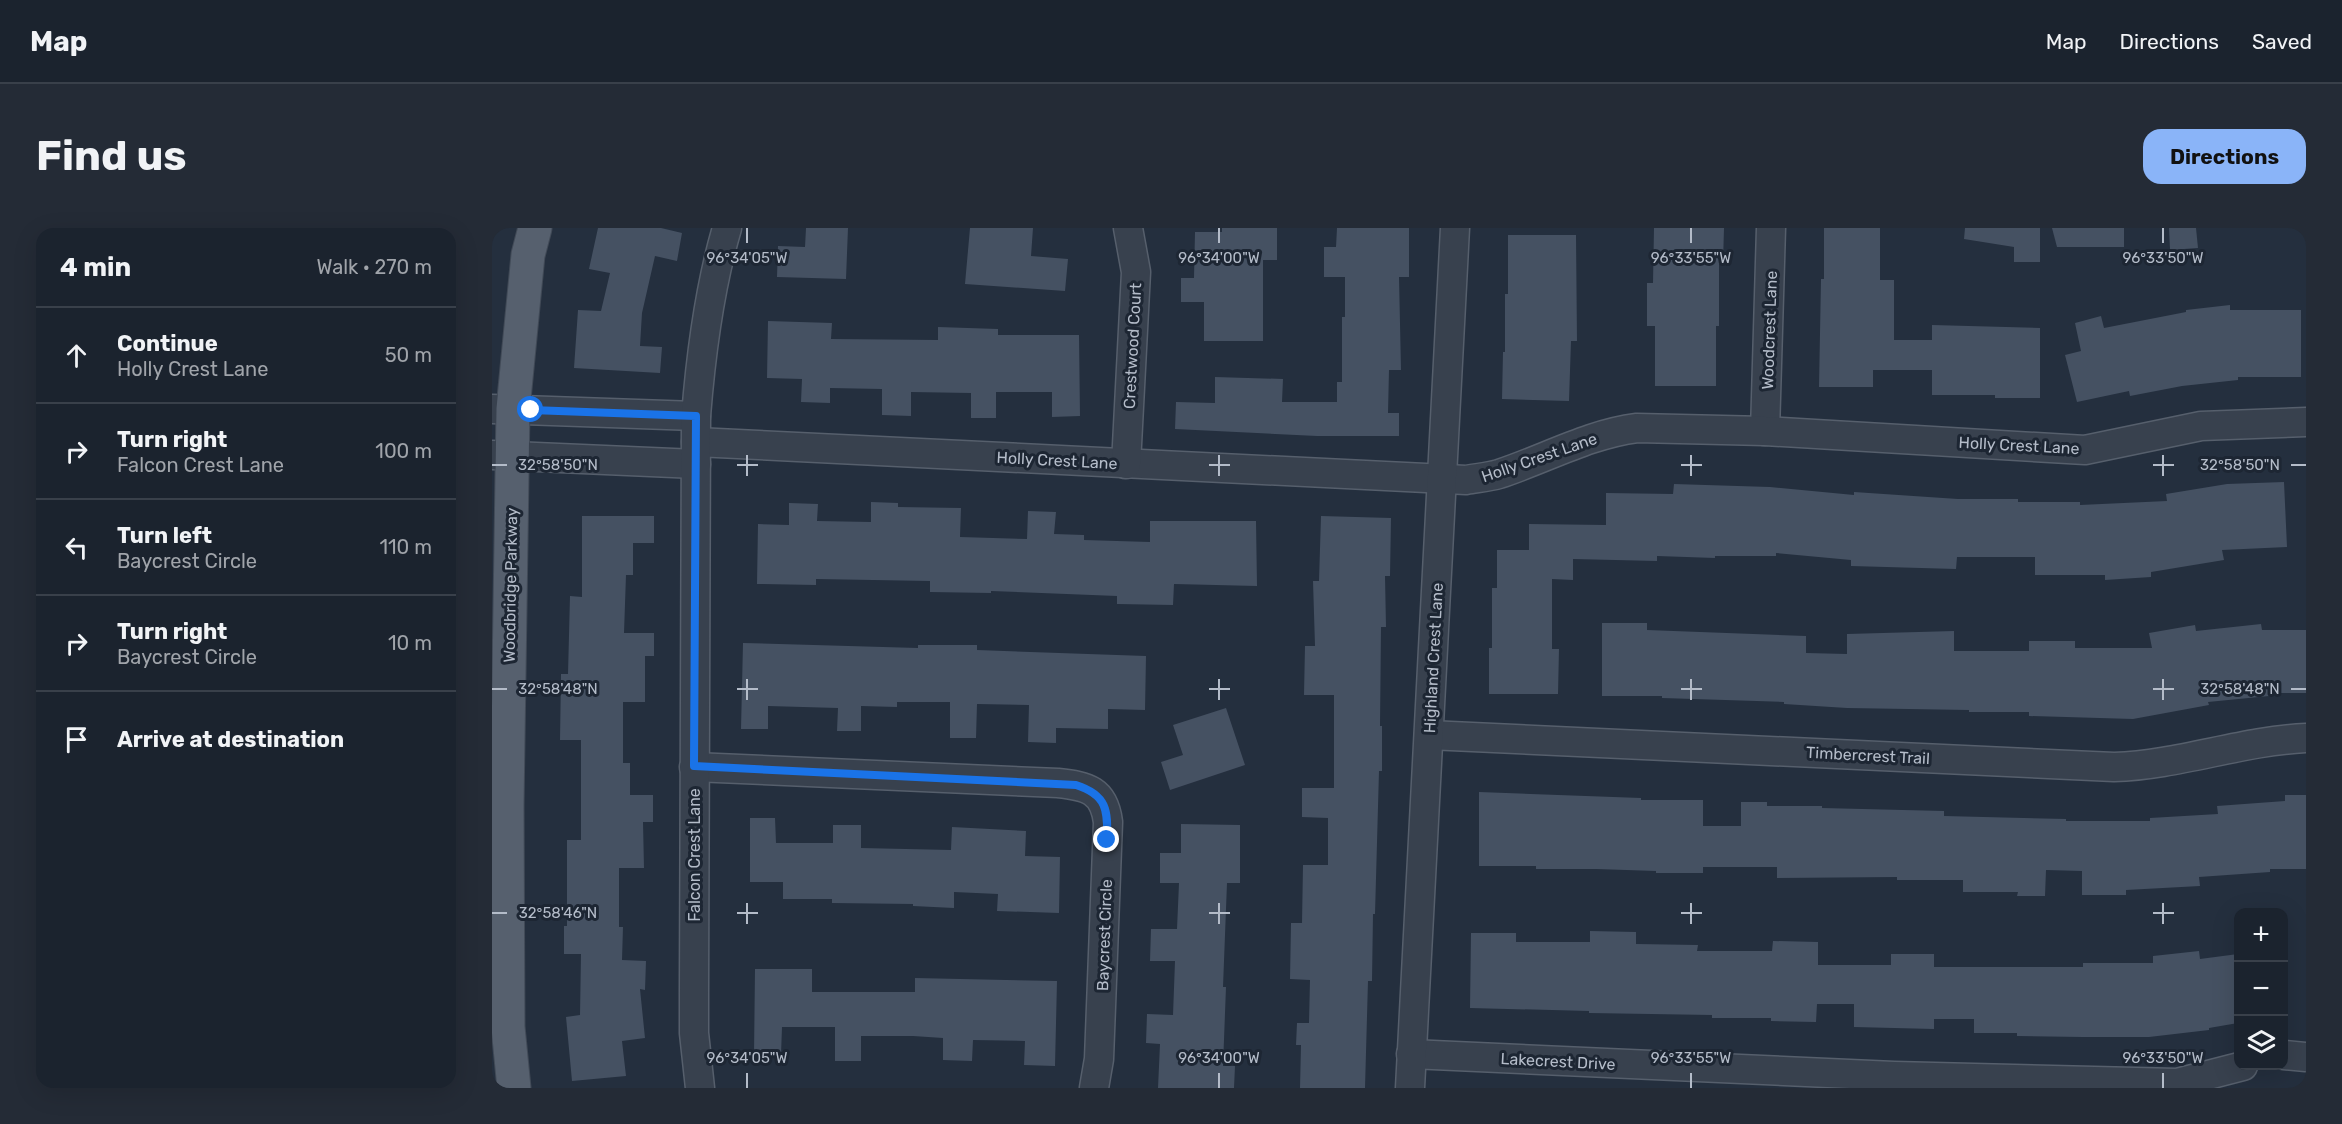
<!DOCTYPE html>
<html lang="en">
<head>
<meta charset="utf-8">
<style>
	body { margin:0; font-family:Rubik,sans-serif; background:#242b36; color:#f1f3f6 }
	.controls { position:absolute; right:18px; bottom:18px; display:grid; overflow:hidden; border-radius:12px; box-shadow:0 6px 24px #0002 }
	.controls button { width:54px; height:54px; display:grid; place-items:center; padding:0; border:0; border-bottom:2px solid #39404a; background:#1b232e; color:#f1f3f6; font:30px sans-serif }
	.stop { position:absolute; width:18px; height:18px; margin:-14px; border:4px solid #1a73e8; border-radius:50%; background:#fff }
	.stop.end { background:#1a73e8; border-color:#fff; box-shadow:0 2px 6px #0008 }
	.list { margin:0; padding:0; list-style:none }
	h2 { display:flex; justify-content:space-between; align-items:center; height:78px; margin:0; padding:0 24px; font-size:26px }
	h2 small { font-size:20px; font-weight:400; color:#a0a4aa }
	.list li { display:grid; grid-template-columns:39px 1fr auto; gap:18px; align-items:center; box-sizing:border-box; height:96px; padding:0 24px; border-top:2px solid #39404a }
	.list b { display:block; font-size:22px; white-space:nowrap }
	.list p { margin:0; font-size:20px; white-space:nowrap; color:#a0a4aa }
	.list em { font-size:20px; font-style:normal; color:#a0a4aa }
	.icon { flex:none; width:33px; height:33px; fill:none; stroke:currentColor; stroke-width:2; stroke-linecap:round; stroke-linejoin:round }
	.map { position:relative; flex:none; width:1814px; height:860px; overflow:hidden; border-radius:18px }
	header { display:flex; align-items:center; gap:36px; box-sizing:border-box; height:84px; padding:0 30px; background:#1b232e; border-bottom:2px solid #39404a }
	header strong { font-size:28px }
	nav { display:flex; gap:33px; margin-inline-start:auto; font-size:21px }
	.intro { display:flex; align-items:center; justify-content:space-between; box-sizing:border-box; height:144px; padding:0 36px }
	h1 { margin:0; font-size:42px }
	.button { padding:15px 27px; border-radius:18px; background:#8ab4f8; color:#111; font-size:21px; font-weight:700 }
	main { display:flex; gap:36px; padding:0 36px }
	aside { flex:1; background:#1b232e; border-radius:18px; box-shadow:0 6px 24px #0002 }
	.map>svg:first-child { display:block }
</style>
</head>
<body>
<header>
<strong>Map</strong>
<nav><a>Map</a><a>Directions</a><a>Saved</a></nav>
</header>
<div class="intro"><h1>Find us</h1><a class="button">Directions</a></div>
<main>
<aside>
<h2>4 min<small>Walk · 270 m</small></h2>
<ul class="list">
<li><svg class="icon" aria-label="ahead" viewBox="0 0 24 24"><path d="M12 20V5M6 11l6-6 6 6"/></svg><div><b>Continue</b><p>Holly Crest Lane</p></div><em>50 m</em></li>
<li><svg class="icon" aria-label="right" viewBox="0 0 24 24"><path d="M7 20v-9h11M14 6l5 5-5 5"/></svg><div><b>Turn right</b><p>Falcon Crest Lane</p></div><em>100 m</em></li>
<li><svg class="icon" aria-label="left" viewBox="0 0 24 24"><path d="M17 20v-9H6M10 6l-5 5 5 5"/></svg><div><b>Turn left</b><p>Baycrest Circle</p></div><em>110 m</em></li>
<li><svg class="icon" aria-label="right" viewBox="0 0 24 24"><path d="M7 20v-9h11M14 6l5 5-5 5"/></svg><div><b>Turn right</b><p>Baycrest Circle</p></div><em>10 m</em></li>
<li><svg class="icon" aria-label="arrive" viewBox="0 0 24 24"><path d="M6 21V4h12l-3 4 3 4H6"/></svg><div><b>Arrive at destination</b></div></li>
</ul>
</aside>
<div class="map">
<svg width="1814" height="860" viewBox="0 0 1814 860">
	<rect width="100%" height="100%" fill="#242f3e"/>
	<g fill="#455162">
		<path d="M 106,0 L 169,0 L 190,5 L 185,33 L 163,28 L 150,85 L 148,118 L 170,119 L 168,145 L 82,140 L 86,82 L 109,83 L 118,45 L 97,41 Z"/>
		<path d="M 314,0 L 356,0 L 354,51 L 285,49 L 286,18 L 313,19 Z"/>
		<path d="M 478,0 L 541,0 L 539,28 L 576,31 L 573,63 L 473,56 Z"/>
		<path d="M 730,0 L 785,0 L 785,32 L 771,32 L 771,113 L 712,113 L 712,74 L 689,74 L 689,50 L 702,50 L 703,4 L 730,4 Z"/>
		<path d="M 845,0 L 917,0 L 917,49 L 907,49 L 909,142 L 897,142 L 896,185 L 907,185 L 907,208 L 825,208 L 683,201 L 684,174 L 723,175 L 723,149 L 791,151 L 790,174 L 845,174 L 845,154 L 850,154 L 850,89 L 853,89 L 853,49 L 832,49 L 832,19 L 844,19 Z"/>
		<path d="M 1162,0 L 1232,0 L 1231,36 L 1227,36 L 1227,98 L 1224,98 L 1224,158 L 1163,158 L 1163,98 L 1155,98 L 1155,55 L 1161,55 Z"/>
		<path d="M 1332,0 L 1388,0 L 1388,52 L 1402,52 L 1402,112 L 1440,112 L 1440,97 L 1548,100 L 1548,170 L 1503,170 L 1503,167 L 1440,167 L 1440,142 L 1381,142 L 1381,159 L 1327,159 L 1329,51 L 1332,51 Z"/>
		<path d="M 1473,0 L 1548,0 L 1548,34 L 1522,34 L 1522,19 L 1472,11 Z"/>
		<path d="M 1560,0 L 1632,0 L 1632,19 L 1565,19 Z"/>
		<path d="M 1677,0 L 1704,0 L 1706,20 L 1678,22 Z"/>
		<path d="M 1016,7 L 1084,7 L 1085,113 L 1079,113 L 1077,173 L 1010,171 L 1011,124 L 1013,124 L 1013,66 L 1016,66 Z"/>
		<path d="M 1738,77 L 1738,82 L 1809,82 L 1809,149 L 1746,149 L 1746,152 L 1690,158 L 1638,168 L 1637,163 L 1585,174 L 1573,127 L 1589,123 L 1583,95 L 1609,88 L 1612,100 L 1694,84 L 1694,82 Z"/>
		<path d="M 276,93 L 340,95 L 339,111 L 446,112 L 446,99 L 506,101 L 506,107 L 587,107 L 588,188 L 560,189 L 560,164 L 504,164 L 504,190 L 479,190 L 479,165 L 419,164 L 419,188 L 390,187 L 390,161 L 338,160 L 338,175 L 309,174 L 310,151 L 275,150 Z"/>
		<path d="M 1792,254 L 1795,319 L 1730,322 L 1732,332 L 1659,344 L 1659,349 L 1613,352 L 1613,347 L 1543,347 L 1543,329 L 1465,329 L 1464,341 L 1359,338 L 1359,332 L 1284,325 L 1284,328 L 1223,328 L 1223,330 L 1165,328 L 1165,333 L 1081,331 L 1081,352 L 1060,351 L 1060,421 L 1067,421 L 1066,466 L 997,466 L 997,420 L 1000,420 L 1000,360 L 1005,360 L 1005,322 L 1037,322 L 1037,296 L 1114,297 L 1114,265 L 1181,266 L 1182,256 L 1278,259 L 1362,267 L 1362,264 L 1466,271 L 1526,271 L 1526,274 L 1588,274 L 1588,277 L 1675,273 L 1674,266 L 1735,256 Z"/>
		<path d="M 379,274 L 406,275 L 406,279 L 469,280 L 468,309 L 535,311 L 536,283 L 564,284 L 562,306 L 592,307 L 592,312 L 658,314 L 658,293 L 764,293 L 765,358 L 682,356 L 681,377 L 625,376 L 625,368 L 499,363 L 499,365 L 438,364 L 438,353 L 324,351 L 324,357 L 265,356 L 266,296 L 297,297 L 297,275 L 326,276 L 325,293 L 379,294 Z"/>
		<path d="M 90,288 L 162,288 L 162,315 L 141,315 L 141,347 L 134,347 L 132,405 L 162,405 L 162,428 L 153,428 L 153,474 L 131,474 L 131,535 L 138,535 L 138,567 L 161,567 L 161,594 L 151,594 L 152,640 L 127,640 L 127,699 L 131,699 L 130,732 L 154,733 L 153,762 L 148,761 L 153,810 L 130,813 L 134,848 L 80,853 L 74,789 L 88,787 L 89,726 L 72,726 L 72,698 L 75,698 L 75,612 L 89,612 L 89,512 L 68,512 L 69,446 L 76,446 L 78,368 L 90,369 Z"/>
		<path d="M 829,288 L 899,290 L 898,348 L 893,348 L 894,399 L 889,399 L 888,498 L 890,498 L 890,543 L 887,543 L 883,686 L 881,686 L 880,753 L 876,753 L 873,860 L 808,860 L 809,817 L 804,817 L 805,795 L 817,795 L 818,752 L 798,751 L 799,695 L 810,695 L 811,637 L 836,637 L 836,590 L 810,589 L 810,560 L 842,560 L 842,467 L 812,467 L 813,418 L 823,418 L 821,353 L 827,353 Z"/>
		<path d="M 1110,395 L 1155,395 L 1155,402 L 1314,408 L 1314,425 L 1355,426 L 1355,406 L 1462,403 L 1462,423 L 1537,423 L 1537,413 L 1583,413 L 1583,420 L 1660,420 L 1657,405 L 1703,397 L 1704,403 L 1769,396 L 1770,402 L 1814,402 L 1814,465 L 1777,465 L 1777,468 L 1716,474 L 1717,477 L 1641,491 L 1537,488 L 1537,484 L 1477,484 L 1477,482 L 1355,480 L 1292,476 L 1292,474 L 1170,470 L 1170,468 L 1110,468 Z"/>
		<path d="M 251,415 L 426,420 L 426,417 L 485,417 L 485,422 L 654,428 L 653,482 L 616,481 L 616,501 L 564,500 L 564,515 L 536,514 L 537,477 L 485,476 L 484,510 L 458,510 L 458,474 L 405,474 L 405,479 L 369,478 L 369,503 L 345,503 L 346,480 L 276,478 L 276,501 L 249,501 Z"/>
		<path d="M 734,480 L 753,537 L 678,562 L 669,534 L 691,527 L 681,497 Z"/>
		<path d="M 987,564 L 1149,570 L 1149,572 L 1211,572 L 1211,598 L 1249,598 L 1249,574 L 1275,574 L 1275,578 L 1330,578 L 1330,580 L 1452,583 L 1452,588 L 1574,591 L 1574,593 L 1658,593 L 1658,590 L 1726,586 L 1725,578 L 1793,573 L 1793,567 L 1814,567 L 1814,641 L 1778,641 L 1778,644 L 1707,649 L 1708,658 L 1634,662 L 1634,667 L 1590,667 L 1590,643 L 1554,642 L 1553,668 L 1525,668 L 1526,664 L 1471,664 L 1471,652 L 1405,652 L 1405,649 L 1285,650 L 1285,639 L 1211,639 L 1211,645 L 1164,645 L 1164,643 L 1104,641 L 1044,641 L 1044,638 L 987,638 Z"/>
		<path d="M 258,590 L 283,590 L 284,615 L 341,615 L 341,597 L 369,597 L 369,620 L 459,622 L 460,599 L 534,603 L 533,628 L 568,629 L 567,685 L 505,683 L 506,666 L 462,664 L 462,680 L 421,678 L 421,676 L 340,675 L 340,671 L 291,671 L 291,654 L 258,654 Z"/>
		<path d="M 689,596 L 748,597 L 748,655 L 735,655 L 731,759 L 734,759 L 731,838 L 743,838 L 742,860 L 666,860 L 668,816 L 654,815 L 655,786 L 681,787 L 683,733 L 658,733 L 659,701 L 685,701 L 687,655 L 668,655 L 668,625 L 689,625 Z"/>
		<path d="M 1098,703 L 1144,704 L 1144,716 L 1206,717 L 1205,723 L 1280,723 L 1281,713 L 1326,714 L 1326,737 L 1399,737 L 1399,726 L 1442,726 L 1442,739 L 1591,739 L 1591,735 L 1661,735 L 1661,728 L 1707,723 L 1708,731 L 1746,726 L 1746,795 L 1717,800 L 1717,802 L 1657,809 L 1591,809 L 1525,808 L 1525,805 L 1482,805 L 1482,791 L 1442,791 L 1442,801 L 1362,799 L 1362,776 L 1325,776 L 1324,794 L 1279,793 L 1279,790 L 1220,790 L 1220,787 L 1097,785 L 1097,783 L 978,780 L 979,705 L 1024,705 L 1024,714 L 1098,714 Z"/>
		<path d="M 263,741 L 320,741 L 320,764 L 423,764 L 423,750 L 565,753 L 563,838 L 532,837 L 533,813 L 481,812 L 480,833 L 451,832 L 451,810 L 421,808 L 369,808 L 369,833 L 343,833 L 343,799 L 290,799 L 289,827 L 262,827 Z"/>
	</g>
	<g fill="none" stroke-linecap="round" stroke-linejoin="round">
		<g stroke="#565f6c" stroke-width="31">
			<g id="minor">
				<path d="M 0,181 L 204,188"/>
				<path d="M 1273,203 L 1279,0"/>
				<path d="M 204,214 L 974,252 C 985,250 997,249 1007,246 C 1053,231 1097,206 1145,200 L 1273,203 L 1593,222 L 1709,198 L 1814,194"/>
				<path d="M 0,227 L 204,236"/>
				<path d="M 634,236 L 644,44 L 636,0"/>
				<path d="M 937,507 L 1622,539 C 1687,537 1749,513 1814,510"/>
				<path d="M 202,539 L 566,555 C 595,558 612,562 616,594 L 607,831 L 602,860"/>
				<path d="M 919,826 L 1402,848 L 1685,855 L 1751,838"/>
				<path d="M 1792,827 L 1814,829"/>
				<path d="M 208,860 L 202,805 L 202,766 L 204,188 C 209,125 217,61 235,0"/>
				<path d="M 918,860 L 963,0"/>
			</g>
		</g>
		<g stroke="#414a57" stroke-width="35">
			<path id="major" d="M 22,860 L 16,799 L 15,578 L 21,181 L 36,27 L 43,0"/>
		</g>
		<use href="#minor" stroke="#38414e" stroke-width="28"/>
		<use href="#major" stroke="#56606e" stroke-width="33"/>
	</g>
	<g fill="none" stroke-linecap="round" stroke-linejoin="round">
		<path stroke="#1a73e8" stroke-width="8" d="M 39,182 L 204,188 L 202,538 L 584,557 C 615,567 616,582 615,612"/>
	</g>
	<path fill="none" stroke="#b4bcc9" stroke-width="2" d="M 255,0 L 255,15M 727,0 L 727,15M 1199,0 L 1199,15M 1671,0 L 1671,15M 255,227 L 255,248M 727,227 L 727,248M 1199,227 L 1199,248M 1671,227 L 1671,248M 0,237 L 15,237M 245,237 L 266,237M 717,237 L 738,237M 1189,237 L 1210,237M 1661,237 L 1682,237M 1799,237 L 1814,237M 255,451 L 255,472M 727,451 L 727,472M 1199,451 L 1199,472M 1671,451 L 1671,472M 0,461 L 15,461M 245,461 L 266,461M 717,461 L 738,461M 1189,461 L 1210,461M 1661,461 L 1682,461M 1799,461 L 1814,461M 255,675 L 255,696M 727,675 L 727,696M 1199,675 L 1199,696M 1671,675 L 1671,696M 0,685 L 15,685M 245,685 L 266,685M 717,685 L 738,685M 1189,685 L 1210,685M 1661,685 L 1682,685M 255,845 L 255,860M 727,845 L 727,860M 1199,845 L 1199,860M 1671,845 L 1671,860"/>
	<g text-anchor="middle" stroke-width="6" stroke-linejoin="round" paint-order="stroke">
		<g font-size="16" fill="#b4bcc9" stroke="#1d2633">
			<text transform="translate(1277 102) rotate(-88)" y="6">Woodcrest Lane</text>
			<text transform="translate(640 118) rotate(-87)" y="6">Crestwood Court</text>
			<text transform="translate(1527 217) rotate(3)" y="6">Holly Crest Lane</text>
			<text transform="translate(1047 229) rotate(-19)" y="6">Holly Crest Lane</text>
			<text transform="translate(565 232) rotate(3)" y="6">Holly Crest Lane</text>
			<text transform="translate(18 357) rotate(-89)" y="6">Woodbridge Parkway</text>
			<text transform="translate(941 430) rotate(-87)" y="6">Highland Crest Lane</text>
			<text transform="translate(1376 527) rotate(3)" y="6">Timbercrest Trail</text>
			<text transform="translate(202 627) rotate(-90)" y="6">Falcon Crest Lane</text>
			<text transform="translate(612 707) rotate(-88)" y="6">Baycrest Circle</text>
			<text transform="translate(1066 833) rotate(3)" y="6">Lakecrest Drive</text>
		</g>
	</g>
	<g font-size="15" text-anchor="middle" fill="#b4bcc9" stroke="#1d2633" stroke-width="6" stroke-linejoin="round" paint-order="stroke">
		<text x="255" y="35">96°34'05"W</text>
		<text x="727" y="35">96°34'00"W</text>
		<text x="1199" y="35">96°33'55"W</text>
		<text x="1671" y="35">96°33'50"W</text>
		<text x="66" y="242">32°58'50"N</text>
		<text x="1748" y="242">32°58'50"N</text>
		<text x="66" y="466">32°58'48"N</text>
		<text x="1748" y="466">32°58'48"N</text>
		<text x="66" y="690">32°58'46"N</text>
		<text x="255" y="835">96°34'05"W</text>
		<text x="727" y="835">96°34'00"W</text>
		<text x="1199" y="835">96°33'55"W</text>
		<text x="1671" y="835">96°33'50"W</text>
	</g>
</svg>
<div class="controls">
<button>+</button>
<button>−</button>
<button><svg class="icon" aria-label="layers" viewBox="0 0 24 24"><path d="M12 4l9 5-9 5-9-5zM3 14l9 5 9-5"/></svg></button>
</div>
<div class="stop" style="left:39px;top:182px"></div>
<div class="stop end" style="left:615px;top:612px"></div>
</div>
</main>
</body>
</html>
